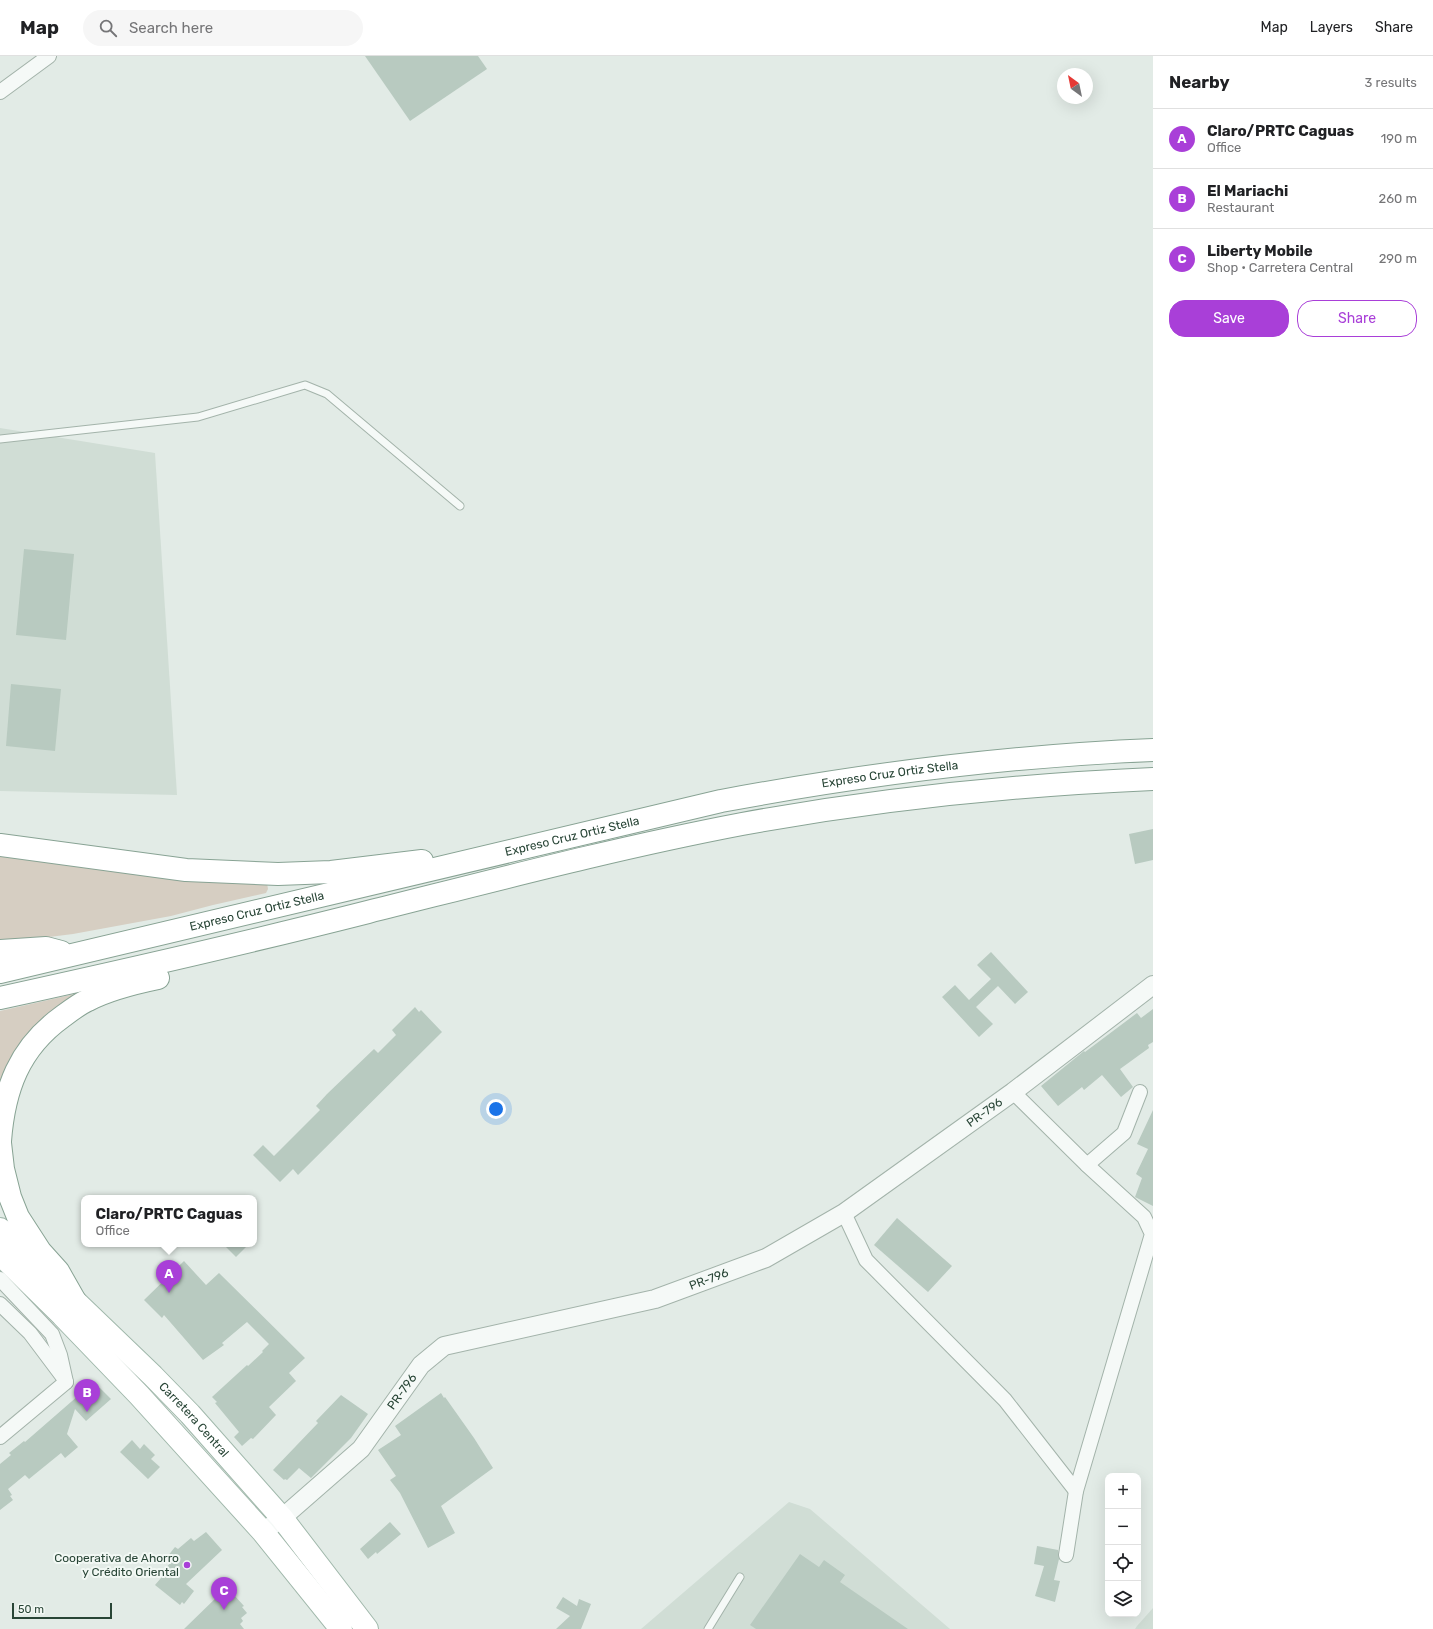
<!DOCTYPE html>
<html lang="en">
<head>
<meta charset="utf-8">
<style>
	body { margin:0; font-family:Rubik,sans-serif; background:#f6f6f6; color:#202124 }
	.controls { position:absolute; right:12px; bottom:12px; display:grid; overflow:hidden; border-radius:8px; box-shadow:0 4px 16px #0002 }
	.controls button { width:36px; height:36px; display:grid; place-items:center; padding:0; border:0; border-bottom:1px solid #e0e0e0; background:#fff; color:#202124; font:20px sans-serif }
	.compass { position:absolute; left:1057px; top:12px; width:36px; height:36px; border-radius:50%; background:#fff; box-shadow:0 4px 16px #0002; rotate:327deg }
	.scale { position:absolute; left:12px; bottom:10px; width:100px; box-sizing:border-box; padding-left:4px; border:2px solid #284536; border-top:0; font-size:11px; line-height:14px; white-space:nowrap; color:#284536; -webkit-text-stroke:3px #f2f8f4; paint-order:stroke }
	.you { position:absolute; left:496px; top:1053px; width:14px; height:14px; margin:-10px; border:3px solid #fff; border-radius:50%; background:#1a73e8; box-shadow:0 0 0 6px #1a73e833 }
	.badge { display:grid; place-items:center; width:26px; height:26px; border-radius:50%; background:#a93fd8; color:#fff; font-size:13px; font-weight:700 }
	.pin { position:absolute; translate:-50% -33px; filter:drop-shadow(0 1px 2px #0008) }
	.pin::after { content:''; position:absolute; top:21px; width:14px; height:12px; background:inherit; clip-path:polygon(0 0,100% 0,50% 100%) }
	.popup { position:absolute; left:81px; top:1139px; width:176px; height:52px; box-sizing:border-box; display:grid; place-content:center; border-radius:8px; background:#fff; filter:drop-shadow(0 1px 3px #0005); font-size:13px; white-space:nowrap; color:#757577 }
	.popup b { font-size:15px; color:#202124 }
	.popup::after { content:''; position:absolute; left:50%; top:100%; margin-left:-8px; border:8px solid transparent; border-top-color:#fff }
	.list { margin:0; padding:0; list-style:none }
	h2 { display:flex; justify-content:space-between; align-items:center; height:52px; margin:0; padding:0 16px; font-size:17px }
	h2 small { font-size:13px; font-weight:400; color:#757577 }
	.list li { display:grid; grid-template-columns:26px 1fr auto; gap:12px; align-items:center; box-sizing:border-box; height:60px; padding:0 16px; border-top:1px solid #e0e0e0 }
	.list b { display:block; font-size:15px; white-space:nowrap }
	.list p { margin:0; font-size:13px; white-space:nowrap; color:#757577 }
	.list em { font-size:13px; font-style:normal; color:#757577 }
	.actions { display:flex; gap:8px; padding:12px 16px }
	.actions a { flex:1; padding:9px 0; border:1px solid #a93fd8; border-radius:16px; text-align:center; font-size:14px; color:#a93fd8 }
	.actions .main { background:#a93fd8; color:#fff }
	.icon { flex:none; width:22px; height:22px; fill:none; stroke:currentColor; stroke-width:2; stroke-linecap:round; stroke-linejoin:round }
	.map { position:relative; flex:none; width:1153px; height:1573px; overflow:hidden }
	header { display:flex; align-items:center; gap:24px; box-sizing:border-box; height:56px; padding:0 20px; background:#fff; border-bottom:1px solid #e0e0e0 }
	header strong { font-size:19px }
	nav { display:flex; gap:22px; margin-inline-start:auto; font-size:14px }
	.search { width:280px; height:36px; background:#f6f6f6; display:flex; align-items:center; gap:10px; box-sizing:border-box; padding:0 14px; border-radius:22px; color:#757577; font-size:15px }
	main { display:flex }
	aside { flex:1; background:#fff }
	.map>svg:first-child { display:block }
</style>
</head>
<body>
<header>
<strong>Map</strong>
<div class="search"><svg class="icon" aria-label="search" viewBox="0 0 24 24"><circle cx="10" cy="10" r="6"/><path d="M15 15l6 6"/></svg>Search here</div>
<nav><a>Map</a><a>Layers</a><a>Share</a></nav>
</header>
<main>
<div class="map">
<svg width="1153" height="1573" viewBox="0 0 1153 1573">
	<rect width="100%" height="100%" fill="#e2ebe6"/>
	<g fill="#d0ddd5">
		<path d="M 0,372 L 155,397 L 177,739 L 0,735 Z"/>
		<path d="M 789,1446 L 810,1453 L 950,1573 L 641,1573 Z"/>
		<path d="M 1153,1552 L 1153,1573 L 1135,1573 L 1137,1570 Z"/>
	</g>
	<g fill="#d6cec2">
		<path d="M 0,798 L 267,827 L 268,833 L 266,837 L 213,849 L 171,860 L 73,878 L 33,883 L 0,885 Z"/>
		<path d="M 79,937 C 61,950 41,962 26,979 C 14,993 7,1014 0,1031 L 0,955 Z"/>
	</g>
	<g fill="#b8cac0">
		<path d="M 365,0 L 478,0 L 487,13 L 410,65 Z"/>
		<path d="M 24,493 L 74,498 L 66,584 L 16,579 Z"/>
		<path d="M 11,628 L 61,633 L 55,695 L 6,690 Z"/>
		<path d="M 1153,773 L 1153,804 L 1135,808 L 1129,778 Z"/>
		<path d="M 991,896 L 1028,936 L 1015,948 L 998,930 L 976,951 L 993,968 L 979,981 L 942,941 L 955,929 L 969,944 L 991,923 L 977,909 Z"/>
		<path d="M 415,951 L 419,956 L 421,954 L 442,976 L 298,1119 L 293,1113 L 280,1126 L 253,1099 L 263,1089 L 274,1100 L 320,1054 L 316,1050 L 327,1038 L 374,993 L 378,997 L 396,979 L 392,974 Z"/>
		<path d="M 1153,953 L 1153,986 L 1148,989 L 1149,992 L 1120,1013 L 1133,1031 L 1121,1041 L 1102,1019 L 1084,1034 L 1082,1031 L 1058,1050 L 1041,1030 L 1084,995 L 1085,996 L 1137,957 L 1141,962 Z"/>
		<path d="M 1153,1054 L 1153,1150 L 1135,1141 L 1142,1122 L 1136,1118 L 1148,1093 L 1137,1088 Z"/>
		<path d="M 897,1162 L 952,1210 L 928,1236 L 874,1189 Z"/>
		<path d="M 223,1188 L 249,1188 L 236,1201 Z"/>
		<path d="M 184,1205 L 206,1229 L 219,1217 L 305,1302 L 289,1317 L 296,1325 L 269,1351 L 276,1359 L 253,1383 L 251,1382 L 242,1390 L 234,1381 L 239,1376 L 215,1347 L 217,1346 L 212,1341 L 247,1309 L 248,1310 L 263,1296 L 262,1295 L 269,1288 L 247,1266 L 222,1287 L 224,1289 L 203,1304 L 164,1259 L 162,1262 L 144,1244 Z"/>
		<path d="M 92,1330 L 100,1332 L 111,1343 L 86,1365 L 75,1353 L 67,1378 L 78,1391 L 65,1402 L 61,1397 L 29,1423 L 25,1419 L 8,1433 L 12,1439 L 10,1440 L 13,1444 L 0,1454 L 0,1408 L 11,1399 L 9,1397 L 24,1385 L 25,1386 L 79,1339 Z"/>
		<path d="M 441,1337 L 444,1342 L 445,1341 L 474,1382 L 493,1412 L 441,1450 L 455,1477 L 428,1492 L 400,1437 L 390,1424 L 396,1420 L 378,1394 L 401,1379 L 395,1370 Z"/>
		<path d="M 341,1339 L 368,1358 L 351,1382 L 311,1422 L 299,1412 L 287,1424 L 285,1423 L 284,1424 L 273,1414 L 318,1367 L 316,1365 Z"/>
		<path d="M 132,1384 L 140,1393 L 144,1388 L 155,1399 L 151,1403 L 160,1411 L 148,1423 L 120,1396 Z"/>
		<path d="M 390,1466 L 401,1478 L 377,1498 L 376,1496 L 368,1503 L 360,1493 Z"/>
		<path d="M 206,1476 L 222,1494 L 186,1528 L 194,1535 L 184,1548 L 182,1546 L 180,1549 L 155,1529 L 167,1515 L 165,1513 L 172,1505 L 167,1501 L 175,1491 L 178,1493 L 191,1482 L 194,1485 Z"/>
		<path d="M 1037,1490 L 1058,1494 L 1059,1503 L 1054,1524 L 1060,1525 L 1055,1546 L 1035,1540 L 1044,1510 L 1034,1508 Z"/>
		<path d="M 800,1498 L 819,1511 L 824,1504 L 845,1519 L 840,1526 L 908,1573 L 756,1573 L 750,1569 Z"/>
		<path d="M 227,1535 L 232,1540 L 234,1539 L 244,1550 L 242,1551 L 247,1557 L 241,1562 L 243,1565 L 240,1568 L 244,1573 L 184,1573 L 221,1537 L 222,1539 Z"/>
		<path d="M 563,1541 L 577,1550 L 579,1543 L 591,1548 L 581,1573 L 556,1573 L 570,1560 L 556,1552 Z"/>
	</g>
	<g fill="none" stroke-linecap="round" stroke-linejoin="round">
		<g stroke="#a3b3aa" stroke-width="9">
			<g id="service">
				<path d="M 0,383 L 198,361 L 305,329 L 327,338 L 460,450"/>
				<path d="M 708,1573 L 740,1521"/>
			</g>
		</g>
		<g stroke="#a3b3aa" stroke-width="16">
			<g id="minor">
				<path d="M 0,36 L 49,0"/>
				<path d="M 1013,1036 L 1087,1109 L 1144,1161 L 1152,1178 L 1076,1435 L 1066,1499"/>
				<path d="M 1087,1109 L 1124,1077 L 1140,1036"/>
				<path d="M 844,1157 L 866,1204 L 1005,1344 L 1076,1435"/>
				<path d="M 0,1223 L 52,1278 L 60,1299 L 66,1326"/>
				<path d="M 0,1248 L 30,1277 L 63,1321"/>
				<path d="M 0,1381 L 66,1326"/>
			</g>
		</g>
		<g stroke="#a3b3aa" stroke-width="20">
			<g id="tertiary">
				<path id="s1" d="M 263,1476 L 282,1462 L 361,1393 L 421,1309 L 444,1290 L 655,1243 L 766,1202 L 844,1157 L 1013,1036 L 1153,929"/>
			</g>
		</g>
		<g stroke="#a0b8ab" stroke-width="24">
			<g id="primary">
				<path id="s2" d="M 0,1173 L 153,1320 L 190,1358 L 282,1462 L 367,1573"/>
				<path d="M 0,1198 L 62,1259 L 139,1339 L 263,1476 L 341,1573"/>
			</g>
		</g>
		<g stroke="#88a394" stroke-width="24">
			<g id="motorway">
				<path d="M 0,789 L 186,814 L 278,818 L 331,816 L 422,805"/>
				<path d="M 0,895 L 46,892 L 61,896"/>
				<path id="s3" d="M 0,916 L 721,745 C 866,718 1006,700 1153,694"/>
				<path d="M 0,942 C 123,915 246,887 368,856 C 492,825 616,792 742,768 C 878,743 1015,729 1153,723"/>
				<path d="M 0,1085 C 4,1033 19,992 62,961 C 70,955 79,948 88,944 C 109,933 134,927 158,922"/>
				<path d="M 0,1087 L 3,1113 L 10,1141 L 18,1161 L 40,1195 L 58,1215 L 75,1245"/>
			</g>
		</g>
		<use href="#service" stroke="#f5f9f7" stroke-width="7"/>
		<use href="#minor" stroke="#f5f9f7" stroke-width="14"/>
		<use href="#tertiary" stroke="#f5f9f7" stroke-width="18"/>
		<use href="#primary" stroke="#fff" stroke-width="22"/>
		<use href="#motorway" stroke="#fff" stroke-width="22"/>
	</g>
	<circle fill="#a93fd8" stroke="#f2f8f4" stroke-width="1.5" cx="187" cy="1509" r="4"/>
	<g text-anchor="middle" stroke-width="4" stroke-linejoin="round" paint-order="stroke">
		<g font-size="12" fill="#284536" stroke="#f2f8f4">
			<text dy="4" stroke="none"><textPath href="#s3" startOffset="912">Expreso Cruz Ortiz Stella</textPath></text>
			<text dy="4" stroke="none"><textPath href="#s3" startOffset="588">Expreso Cruz Ortiz Stella</textPath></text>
			<text dy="4" stroke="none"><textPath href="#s3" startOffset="264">Expreso Cruz Ortiz Stella</textPath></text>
			<text dy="4" stroke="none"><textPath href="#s1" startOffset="859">PR-796</textPath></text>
			<text dy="4" stroke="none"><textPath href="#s1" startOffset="535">PR-796</textPath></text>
			<text dy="4" stroke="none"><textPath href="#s1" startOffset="199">PR-796</textPath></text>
			<text dy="4" stroke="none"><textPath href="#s2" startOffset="272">Carretera Central</textPath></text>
		</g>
		<g font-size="12" fill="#284536" stroke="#f2f8f4" text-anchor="end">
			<text x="179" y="1506">Cooperativa de Ahorro<tspan x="179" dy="14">y Crédito Oriental</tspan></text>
		</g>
	</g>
</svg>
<div class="controls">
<button>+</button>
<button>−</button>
<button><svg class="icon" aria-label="locate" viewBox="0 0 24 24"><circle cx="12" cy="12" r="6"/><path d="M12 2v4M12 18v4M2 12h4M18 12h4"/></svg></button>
<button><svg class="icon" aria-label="layers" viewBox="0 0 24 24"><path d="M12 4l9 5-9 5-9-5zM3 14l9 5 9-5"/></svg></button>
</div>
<svg class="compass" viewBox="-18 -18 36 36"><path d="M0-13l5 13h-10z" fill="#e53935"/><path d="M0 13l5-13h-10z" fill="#757577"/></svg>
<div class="scale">50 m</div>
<div class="you"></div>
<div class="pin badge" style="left:169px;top:1237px">A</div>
<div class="popup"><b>Claro/PRTC Caguas</b>Office</div>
<div class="pin badge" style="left:87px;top:1356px">B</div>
<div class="pin badge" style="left:224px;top:1554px">C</div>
</div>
<aside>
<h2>Nearby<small>3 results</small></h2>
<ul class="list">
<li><span class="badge">A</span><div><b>Claro/PRTC Caguas</b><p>Office</p></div><em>190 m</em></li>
<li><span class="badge">B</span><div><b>El Mariachi</b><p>Restaurant</p></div><em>260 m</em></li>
<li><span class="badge">C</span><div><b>Liberty Mobile</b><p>Shop · Carretera Central</p></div><em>290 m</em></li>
</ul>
<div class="actions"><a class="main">Save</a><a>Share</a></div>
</aside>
</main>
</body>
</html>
